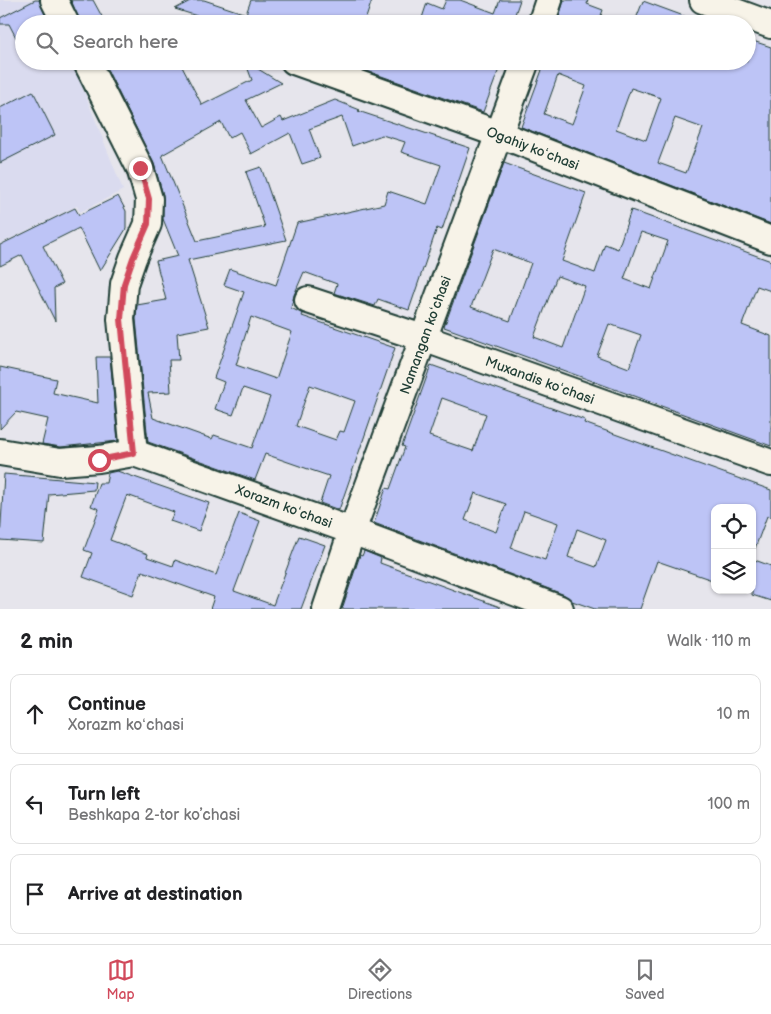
<!DOCTYPE html>
<html lang="en">
<head>
<meta charset="utf-8">
<style>
	body { margin:0; font-family:"Balsamiq Sans",sans-serif; background:#f2f2f2; color:#202124 }
	.controls { position:absolute; right:15px; bottom:15px; display:grid; overflow:hidden; border-radius:10px; box-shadow:0 1px 4px #0004 }
	.controls button { width:45px; height:45px; display:grid; place-items:center; padding:0; border:0; border-bottom:1px solid #e0e0e0; background:#fff; color:#202124; font:25px sans-serif }
	.stop { position:absolute; width:15px; height:15px; margin:-11px; border:4px solid #d1495b; border-radius:50%; background:#fff }
	.stop.end { background:#d1495b; border-color:#fff; box-shadow:0 1px 5px #0008 }
	.list { margin:0; padding:0; list-style:none }
	h2 { display:flex; justify-content:space-between; align-items:center; height:65px; margin:0; padding:0 20px; font-size:21px }
	h2 small { font-size:16px; font-weight:400; color:#757577 }
	.list li { display:grid; grid-template-columns:32px 1fr auto; gap:15px; align-items:center; box-sizing:border-box; height:80px; margin:0 10px 10px; padding:0 10px; border:1px solid #e0e0e0; border-radius:10px }
	.list b { display:block; font-size:19px; white-space:nowrap }
	.list p { margin:0; font-size:16px; white-space:nowrap; color:#757577 }
	.list em { font-size:16px; font-style:normal; color:#757577 }
	.icon { flex:none; width:28px; height:28px; fill:none; stroke:currentColor; stroke-width:2; stroke-linecap:round; stroke-linejoin:round }
	.map { position:relative; flex:none; width:771px; height:609px; overflow:hidden }
	.search { position:absolute; background:#fff; box-shadow:0 1px 4px #0004; left:15px; right:15px; top:15px; height:55px; display:flex; align-items:center; gap:12px; box-sizing:border-box; padding:0 18px; border-radius:28px; color:#757577; font-size:19px }
	.sheet { height:335px; background:#fff }
	nav { display:flex; justify-content:space-around; align-items:center; box-sizing:border-box; height:70px; border-top:1px solid #e0e0e0; background:#fff; font-size:14px; color:#757577 }
	nav a { display:grid; justify-items:center; gap:2px }
	nav .on { color:#d1495b }
	.map>svg:first-child { display:block }
</style>
</head>
<body>
<div class="map">
<svg width="771" height="609" viewBox="0 0 771 609">
	<rect width="100%" height="100%" fill="#e6e5ec"/>
	<filter id="ink" filterUnits="userSpaceOnUse"><feTurbulence type="fractalNoise" baseFrequency=".02" numOctaves="2"/><feDisplacementMap in="SourceGraphic" scale="10" xChannelSelector="R" yChannelSelector="G"/><feConvolveMatrix kernelMatrix="1 2 1 2 8 2 1 2 1" color-interpolation-filters="sRGB"/></filter>
	<g filter="url(#ink)">
		<path fill="#dadbef" d="M 0,0 L 48,0 L 57,24 L 24,24 L 24,61 L 72,61 L 123,190 L 80,212 L 77,206 L 0,244 Z"/>
		<g fill="#bdc4f6" stroke="#1f3d34" fill-rule="evenodd">
			<path d="M 35,0 L 39,0 L 49,24 L 24,24 L 24,53 L 9,24 L 0,24 L 0,18 Z"/>
			<path d="M 71,0 L 93,0 L 106,24 L 81,24 Z"/>
			<path d="M 192,0 L 204,0 L 246,14 L 251,0 L 372,0 L 364,24 L 222,24 L 175,9 Z"/>
			<path d="M 446,0 L 460,0 L 495,13 L 500,0 L 520,0 L 513,20 L 519,24 L 420,24 L 427,3 L 442,9 Z"/>
			<path d="M 564,0 L 588,0 L 587,4 L 603,10 L 598,24 L 557,24 Z"/>
			<path d="M 643,1 L 700,22 L 700,24 L 634,24 Z"/>
			<path d="M 747,39 L 771,47 L 771,224 L 521,127 L 542,70 L 539,69 L 541,61 L 747,61 ZM 558,75 L 586,86 L 572,124 L 544,114 ZM 631,88 L 661,98 L 646,140 L 616,129 ZM 675,118 L 703,128 L 686,173 L 658,163 Z"/>
			<path d="M 103,61 L 179,61 L 202,105 L 252,80 L 245,61 L 281,83 L 246,100 L 261,128 L 281,117 L 283,121 L 335,100 L 360,110 L 358,111 L 470,148 L 442,230 L 437,228 L 409,310 L 378,299 L 375,306 L 334,293 L 337,284 L 304,272 L 294,295 L 291,308 L 303,314 L 302,316 L 395,348 L 339,510 L 320,503 L 329,476 L 311,470 L 265,454 L 255,480 L 148,442 L 136,319 L 137,305 L 166,300 L 156,261 L 178,256 L 163,219 L 163,195 L 154,164 ZM 342,117 L 352,146 L 382,135 L 405,142 L 401,152 L 441,165 L 427,204 L 388,191 L 384,204 L 297,223 L 276,285 L 230,269 L 224,285 L 244,292 L 214,378 L 224,382 L 215,409 L 233,415 L 243,388 L 270,397 L 252,448 L 214,435 L 212,439 L 153,418 L 148,393 L 171,392 L 169,360 L 179,360 L 177,333 L 209,327 L 188,260 L 286,240 L 261,167 L 246,172 L 265,227 L 197,241 L 162,155 L 221,122 L 229,138 L 240,132 L 251,154 L 290,133 L 302,164 L 320,158 L 309,129 ZM 251,317 L 292,332 L 276,379 L 236,365 ZM 310,385 L 355,401 L 344,432 L 340,431 L 336,440 L 296,426 Z"/>
			<path d="M 339,61 L 502,61 L 483,112 Z"/>
			<path d="M 33,91 L 55,135 L 0,163 L 0,108 Z"/>
			<path d="M 504,163 L 586,193 L 562,261 L 595,273 L 605,244 L 618,249 L 631,210 L 771,261 L 771,291 L 757,286 L 742,325 L 771,336 L 771,446 L 444,327 ZM 641,232 L 668,241 L 651,289 L 624,279 ZM 493,249 L 531,263 L 510,321 L 471,307 ZM 557,276 L 585,286 L 563,348 L 534,337 ZM 609,324 L 641,335 L 629,368 L 597,356 Z"/>
			<path d="M 118,196 L 126,211 L 126,229 L 100,271 L 79,228 L 43,246 L 62,284 L 54,288 L 55,321 L 22,255 L 0,266 L 0,245 L 75,208 L 79,215 Z"/>
			<path d="M 96,357 L 110,357 L 118,441 L 61,447 L 42,444 L 48,419 L 16,412 L 0,429 L 0,367 L 56,379 L 53,393 L 98,403 Z"/>
			<path d="M 431,365 L 585,420 L 584,423 L 771,490 L 771,517 L 767,516 L 754,551 L 752,551 L 752,508 L 715,508 L 715,581 L 657,561 L 640,609 L 595,609 L 572,601 L 565,595 L 374,523 L 386,488 L 390,489 L 405,447 L 402,446 ZM 442,398 L 486,414 L 473,451 L 429,436 ZM 475,493 L 506,504 L 496,532 L 465,520 ZM 524,511 L 558,523 L 545,560 L 511,548 ZM 577,529 L 606,540 L 596,567 L 568,557 Z"/>
			<path d="M 117,471 L 209,503 L 199,531 L 170,521 L 174,512 L 127,495 L 110,540 L 148,554 L 147,557 L 173,566 L 175,560 L 216,575 L 239,513 L 260,521 L 234,591 L 273,605 L 299,536 L 325,545 L 301,609 L 210,609 L 214,597 L 142,571 L 133,595 L 83,577 L 92,553 L 84,550 L 99,509 L 91,506 L 99,483 L 106,483 L 108,473 Z"/>
			<path d="M 4,474 L 95,482 L 94,490 L 49,494 L 44,543 L 0,540 Z"/>
			<path d="M 364,551 L 381,558 L 380,563 L 500,607 L 500,609 L 342,609 L 360,555 L 362,556 Z"/>
			<path d="M 752,559 L 771,566 L 771,601 L 752,595 Z"/>
		</g>
		<g fill="none" stroke-linecap="round" stroke-linejoin="round">
			<g stroke="#1f3d34" stroke-width="30">
				<g id="minor">
					<path d="M 54,0 L 66,24"/>
					<path d="M 703,0 L 771,25"/>
					<path d="M 541,24 L 549,0"/>
					<path d="M 86,61 L 140,168 L 149,199 L 148,224 L 133,258 L 124,284 L 121,319 L 134,453"/>
					<path d="M 294,61 L 499,134 L 771,240"/>
					<path d="M 308,300 L 423,338 L 771,463"/>
					<path d="M 0,452 L 60,462 L 99,459 L 134,453 L 352,531 L 560,609"/>
					<path d="M 326,609 L 352,531 L 526,61"/>
				</g>
			</g>
			<use href="#minor" stroke="#f7f3e8" stroke-width="26"/>
		</g>
	</g>
	<g fill="none" stroke-linecap="round" stroke-linejoin="round" filter="url(#ink)">
		<path stroke="#d1495b" stroke-width="6" d="M 99,460 L 134,453 L 121,319 L 124,284 L 133,258 L 148,224 L 149,199 L 140,168"/>
	</g>
	<g text-anchor="middle" stroke-width="4" stroke-linejoin="round" paint-order="stroke">
		<g font-size="14" fill="#1f3d34" stroke="#f7f3e8">
			<text transform="translate(533 148) rotate(21)" y="5">Ogahiy koʻchasi</text>
			<text transform="translate(425 335) rotate(-70)" y="5">Namangan koʻchasi</text>
			<text transform="translate(540 380) rotate(20)" y="5">Muxandis koʻchasi</text>
			<text transform="translate(284 506) rotate(20)" y="5">Xorazm koʻchasi</text>
		</g>
	</g>
</svg>
<div class="controls">
<button><svg class="icon" aria-label="locate" viewBox="0 0 24 24"><circle cx="12" cy="12" r="6"/><path d="M12 2v4M12 18v4M2 12h4M18 12h4"/></svg></button>
<button><svg class="icon" aria-label="layers" viewBox="0 0 24 24"><path d="M12 4l9 5-9 5-9-5zM3 14l9 5 9-5"/></svg></button>
</div>
<div class="stop" style="left:99px;top:460px"></div>
<div class="stop end" style="left:140px;top:168px"></div>
<div class="search"><svg class="icon" aria-label="search" viewBox="0 0 24 24"><circle cx="10" cy="10" r="6"/><path d="M15 15l6 6"/></svg>Search here</div>
</div>
<section class="sheet">
<h2>2 min<small>Walk · 110 m</small></h2>
<ul class="list">
<li><svg class="icon" aria-label="ahead" viewBox="0 0 24 24"><path d="M12 20V5M6 11l6-6 6 6"/></svg><div><b>Continue</b><p>Xorazm koʻchasi</p></div><em>10 m</em></li>
<li><svg class="icon" aria-label="left" viewBox="0 0 24 24"><path d="M17 20v-9H6M10 6l-5 5 5 5"/></svg><div><b>Turn left</b><p>Beshkapa 2-tor koʼchasi</p></div><em>100 m</em></li>
<li><svg class="icon" aria-label="arrive" viewBox="0 0 24 24"><path d="M6 21V4h12l-3 4 3 4H6"/></svg><div><b>Arrive at destination</b></div></li>
</ul>
</section>
<nav>
<a class="on"><svg class="icon" aria-label="map" viewBox="0 0 24 24"><path d="M3 6l6-2 6 2 6-2v14l-6 2-6-2-6 2zM9 4v14M15 6v14"/></svg>Map</a>
<a><svg class="icon" aria-label="directions" viewBox="0 0 24 24"><path d="M12 3l9 9-9 9-9-9zM9 14v-3h6M13 9l2 2-2 2"/></svg>Directions</a>
<a><svg class="icon" aria-label="saved" viewBox="0 0 24 24"><path d="M7 4h10v16l-5-4-5 4z"/></svg>Saved</a>
</nav>
</body>
</html>
